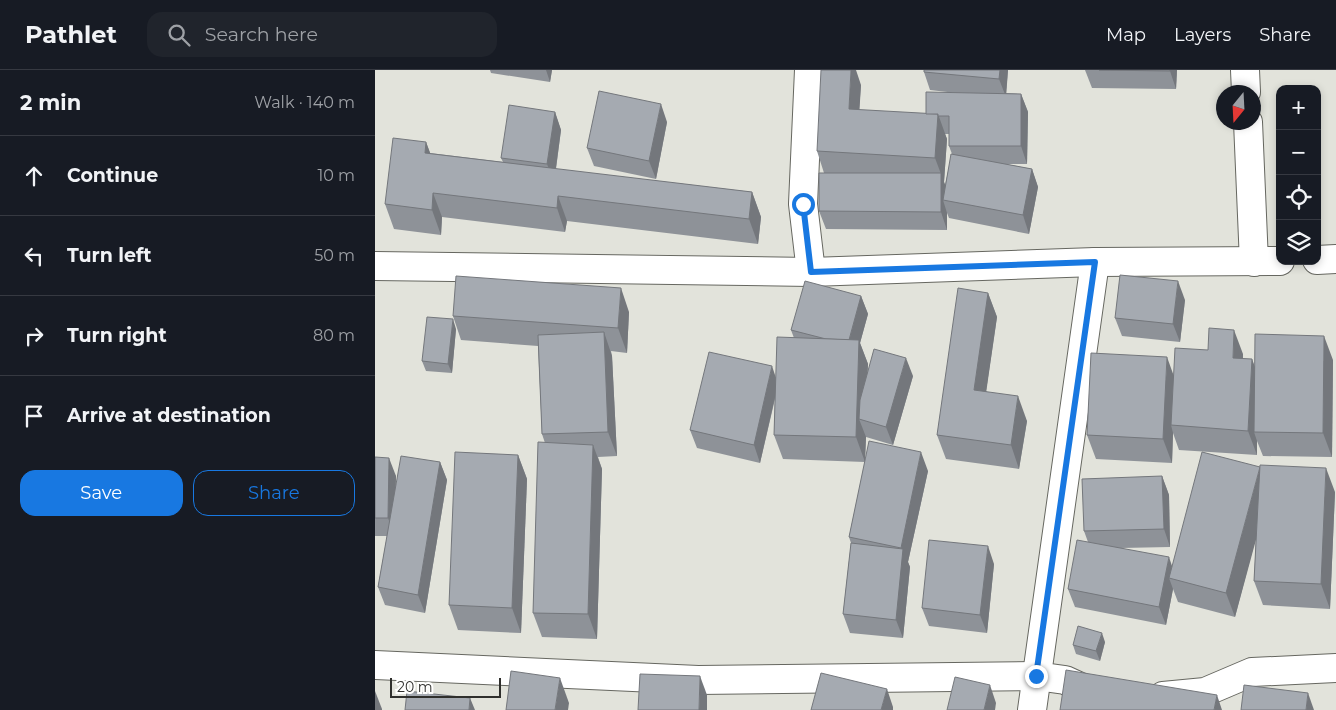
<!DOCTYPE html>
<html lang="en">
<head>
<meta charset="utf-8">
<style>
	body { margin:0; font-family:Montserrat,sans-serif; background:#20242c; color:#f1f3f6 }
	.controls { position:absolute; right:15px; top:15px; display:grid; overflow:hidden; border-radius:10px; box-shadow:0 2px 8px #0003 }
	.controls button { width:45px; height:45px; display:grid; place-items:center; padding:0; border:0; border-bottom:1px solid #363941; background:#171b24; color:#f1f3f6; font:25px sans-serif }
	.compass { position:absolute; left:841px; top:15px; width:45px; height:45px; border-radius:50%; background:#171b24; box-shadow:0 2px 8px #0003; rotate:198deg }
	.scale { position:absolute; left:15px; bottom:12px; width:111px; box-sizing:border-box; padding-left:5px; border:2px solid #2f2f2c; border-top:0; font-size:14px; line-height:18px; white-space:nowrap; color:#2f2f2c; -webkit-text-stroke:4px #fffffe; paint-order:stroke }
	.stop { position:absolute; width:15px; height:15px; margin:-11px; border:4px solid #1878e1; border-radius:50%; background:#fff }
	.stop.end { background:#1878e1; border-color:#fff; box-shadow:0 1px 5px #0008 }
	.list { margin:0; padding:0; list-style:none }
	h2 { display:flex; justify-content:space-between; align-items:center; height:65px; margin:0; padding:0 20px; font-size:21px }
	h2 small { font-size:16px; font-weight:400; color:#9ea1a6 }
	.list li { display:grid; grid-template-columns:32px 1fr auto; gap:15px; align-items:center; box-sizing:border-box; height:80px; padding:0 20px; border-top:1px solid #363941 }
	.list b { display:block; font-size:19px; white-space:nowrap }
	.list em { font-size:16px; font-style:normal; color:#9ea1a6 }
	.actions { display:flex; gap:10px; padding:15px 20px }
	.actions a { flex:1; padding:11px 0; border:1px solid #1878e1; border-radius:15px; text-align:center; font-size:18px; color:#1878e1 }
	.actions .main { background:#1878e1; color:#fff }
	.icon { flex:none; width:28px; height:28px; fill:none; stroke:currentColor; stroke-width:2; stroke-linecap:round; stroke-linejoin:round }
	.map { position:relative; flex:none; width:961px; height:640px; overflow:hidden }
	header { display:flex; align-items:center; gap:30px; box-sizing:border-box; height:70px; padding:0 25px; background:#171b24; border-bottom:1px solid #363941 }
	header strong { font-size:24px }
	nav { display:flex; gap:28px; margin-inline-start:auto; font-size:18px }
	.search { width:350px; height:45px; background:#20242c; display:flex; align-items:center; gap:12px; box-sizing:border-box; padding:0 18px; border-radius:15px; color:#9ea1a6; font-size:19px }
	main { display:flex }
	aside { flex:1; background:#171b24 }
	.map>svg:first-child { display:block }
</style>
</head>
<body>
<header>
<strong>Pathlet</strong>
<div class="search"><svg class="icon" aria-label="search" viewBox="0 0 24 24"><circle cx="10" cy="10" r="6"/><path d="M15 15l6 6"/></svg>Search here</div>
<nav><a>Map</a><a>Layers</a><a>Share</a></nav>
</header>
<main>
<aside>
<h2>2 min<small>Walk · 140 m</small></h2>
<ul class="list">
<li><svg class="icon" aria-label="ahead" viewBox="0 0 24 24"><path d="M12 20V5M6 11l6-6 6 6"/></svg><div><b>Continue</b></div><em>10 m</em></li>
<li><svg class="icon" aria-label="left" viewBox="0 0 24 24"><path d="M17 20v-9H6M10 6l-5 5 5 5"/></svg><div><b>Turn left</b></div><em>50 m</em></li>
<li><svg class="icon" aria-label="right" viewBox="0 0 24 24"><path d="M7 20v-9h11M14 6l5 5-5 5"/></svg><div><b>Turn right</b></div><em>80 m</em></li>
<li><svg class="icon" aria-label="arrive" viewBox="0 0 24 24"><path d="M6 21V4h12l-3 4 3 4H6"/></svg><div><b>Arrive at destination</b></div></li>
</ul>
<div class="actions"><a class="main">Save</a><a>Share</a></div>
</aside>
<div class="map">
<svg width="961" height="640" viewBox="0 0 961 640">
	<rect width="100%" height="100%" fill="#e2e3db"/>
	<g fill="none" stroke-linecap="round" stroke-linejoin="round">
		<g stroke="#666760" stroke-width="30">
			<g id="street">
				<path d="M 434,0 L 428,134 L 436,202"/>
				<path d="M 870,0 L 871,22"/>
				<path d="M 873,52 L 879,192"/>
				<path d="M 0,595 L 323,610 L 661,606 L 690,610 L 714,621 L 726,622"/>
				<path d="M 788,626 L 830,622 L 877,602 L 961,598"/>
				<path d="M 657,640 L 720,192"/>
			</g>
		</g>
		<g stroke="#666760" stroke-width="30">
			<g id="secondary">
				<path d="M 942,190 L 961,189"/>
				<path d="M 0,196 L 436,202 L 720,192 L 905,191"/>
			</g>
		</g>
		<use href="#street" stroke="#fff" stroke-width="28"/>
		<use href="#secondary" stroke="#fff" stroke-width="28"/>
	</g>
	<g fill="#8e9298" fill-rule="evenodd">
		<path d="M 115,0 L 177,0 L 175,12 L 116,3 Z"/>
		<path d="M 549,0 L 633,0 L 631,23 L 646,24 L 653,42 L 652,94 L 631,94 L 657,99 L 663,117 L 654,164 L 574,148 L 572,143 L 572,160 L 451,159 L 444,141 L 449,103 L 442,81 L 486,15 L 484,40 L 551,44 L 581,23 L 555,20 L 549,2 ZM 570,64 L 574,64 L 574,76 L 577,84 L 570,115 L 569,112 L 572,69 Z"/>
		<path d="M 710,0 L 802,0 L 801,19 L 717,18 Z"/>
		<path d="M 180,42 L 186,60 L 181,99 L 377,122 L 386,147 L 383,174 L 192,151 L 190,162 L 67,147 L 66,165 L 19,159 L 10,134 L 51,72 L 55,83 L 128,92 L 126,88 Z"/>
		<path d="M 292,52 L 281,109 L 219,96 L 212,78 Z"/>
		<path d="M 613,223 L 622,247 L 611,321 L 652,351 L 644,399 L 571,389 L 562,365 Z"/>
		<path d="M 486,226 L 493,244 L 485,273 L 493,294 L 492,303 L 538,306 L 518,375 L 491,367 L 490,389 L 553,401 L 533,492 L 535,497 L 528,568 L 475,563 L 468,544 L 476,473 L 474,467 L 490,392 L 408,389 L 399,365 L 400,329 L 385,393 L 322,378 L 315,360 L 401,307 L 419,268 L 416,260 Z"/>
		<path d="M 810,230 L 805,272 L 747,266 L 740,248 Z"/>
		<path d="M 254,242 L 252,283 L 236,281 L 237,286 L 242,386 L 223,387 L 227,399 L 222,569 L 167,567 L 158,543 L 170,373 L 167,364 L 163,276 L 86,270 L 78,246 Z"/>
		<path d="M 81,259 L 77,303 L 51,301 L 47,291 Z"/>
		<path d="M 868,284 L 868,289 L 877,289 L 880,298 L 958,290 L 957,387 L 888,386 L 882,371 L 882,385 L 804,380 L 798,363 L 797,393 L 721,389 L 712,365 L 798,305 Z"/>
		<path d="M 143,385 L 152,409 L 146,563 L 83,560 L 74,535 Z"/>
		<path d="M 0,387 L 21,406 L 20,416 L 65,392 L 72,410 L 50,543 L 10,535 L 3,517 L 12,466 L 0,466 Z"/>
		<path d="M 787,406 L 794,425 L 795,477 L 746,478 L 797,496 L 960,422 L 955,539 L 888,535 L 879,511 L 881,467 L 860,547 L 803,532 L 798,519 L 791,555 L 700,537 L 693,519 L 713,472 L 709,461 Z"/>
		<path d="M 619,494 L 612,563 L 554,556 L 547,538 Z"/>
		<path d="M 730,572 L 725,591 L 701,584 L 698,575 Z"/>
	</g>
	<g fill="#74777c">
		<path d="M 171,0 L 177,0 L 175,12 Z"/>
		<path d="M 476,0 L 481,0 L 486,15 L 483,63 L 474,39 Z"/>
		<path d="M 625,0 L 633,0 L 631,27 L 624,9 Z"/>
		<path d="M 795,0 L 802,0 L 801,19 L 795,1 Z"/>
		<path d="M 646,24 L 653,42 L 652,94 L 646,76 Z"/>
		<path d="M 286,34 L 292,52 L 281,109 L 274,91 Z"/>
		<path d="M 180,42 L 186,60 L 179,112 L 172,94 Z"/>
		<path d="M 563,44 L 572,69 L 569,112 L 573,122 L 568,130 L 572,143 L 572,160 L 566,142 L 566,104 L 560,88 Z"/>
		<path d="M 51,72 L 60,96 L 50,83 Z"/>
		<path d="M 657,99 L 663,117 L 654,164 L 648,145 Z"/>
		<path d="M 377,122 L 386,147 L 383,174 L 374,149 Z"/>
		<path d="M 58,123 L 67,147 L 66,165 L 57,140 Z"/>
		<path d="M 183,126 L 192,151 L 190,162 L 182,138 Z"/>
		<path d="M 803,211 L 810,230 L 805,272 L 798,254 Z"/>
		<path d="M 246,218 L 254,242 L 252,283 L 243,258 Z"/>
		<path d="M 613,223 L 622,247 L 608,344 L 599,320 Z"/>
		<path d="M 486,226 L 493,244 L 485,273 L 493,294 L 491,351 L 484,349 L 491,367 L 490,392 L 481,367 L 473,275 Z"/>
		<path d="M 78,249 L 81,259 L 77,303 L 73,294 Z"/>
		<path d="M 859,260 L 868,284 L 867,313 L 858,288 Z"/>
		<path d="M 229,262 L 237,286 L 242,386 L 233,362 Z"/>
		<path d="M 949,266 L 958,290 L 957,387 L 948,363 Z"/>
		<path d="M 792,287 L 801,312 L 796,355 L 798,363 L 797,393 L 788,369 Z"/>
		<path d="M 531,288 L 538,306 L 518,375 L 511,357 Z"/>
		<path d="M 877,289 L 886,314 L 879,362 L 882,371 L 882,385 L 873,361 Z"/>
		<path d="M 397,296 L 403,314 L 385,393 L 379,375 Z"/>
		<path d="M 643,326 L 652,351 L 644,399 L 636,375 Z"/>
		<path d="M 218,375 L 227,399 L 222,569 L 213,544 Z"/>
		<path d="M 546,382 L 553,401 L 533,492 L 535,497 L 528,568 L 521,550 L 526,478 Z"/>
		<path d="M 143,385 L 152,409 L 146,563 L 137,538 Z"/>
		<path d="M 14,388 L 21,406 L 20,466 L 13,448 Z"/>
		<path d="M 65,392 L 72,410 L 50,543 L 43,525 Z"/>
		<path d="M 885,397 L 894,422 L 860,547 L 851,523 Z"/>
		<path d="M 951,398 L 960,422 L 955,539 L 946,514 Z"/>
		<path d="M 787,406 L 794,425 L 795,477 L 789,459 Z"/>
		<path d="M 613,476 L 619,494 L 612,563 L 605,545 Z"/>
		<path d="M 794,487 L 800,505 L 794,508 L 798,519 L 791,555 L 784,537 Z"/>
		<path d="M 727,563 L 730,572 L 725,591 L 721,581 Z"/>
		<path d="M 325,606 L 332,625 L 332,640 L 324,640 Z"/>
		<path d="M 185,608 L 194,633 L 193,640 L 180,640 Z"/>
		<path d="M 615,615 L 621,633 L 620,640 L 609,640 Z"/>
		<path d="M 512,619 L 518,637 L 518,640 L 506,640 Z"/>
		<path d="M 0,621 L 7,639 L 7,640 L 0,640 Z"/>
		<path d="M 933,623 L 939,640 L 931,640 Z"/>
		<path d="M 842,625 L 847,640 L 839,640 Z"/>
		<path d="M 95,628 L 100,640 L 94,640 Z"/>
	</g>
	<g fill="#a5aab1" stroke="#74777c">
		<path d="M 446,0 L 476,0 L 474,39 L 563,44 L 560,88 L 442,81 Z"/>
		<path d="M 549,0 L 625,0 L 624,9 L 549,2 Z"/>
		<path d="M 724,0 L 795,0 L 795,1 Z"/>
		<path d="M 224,21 L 286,34 L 274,91 L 212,78 Z"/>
		<path d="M 551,22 L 646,24 L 646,76 L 574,76 L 574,46 L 563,46 L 563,44 L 551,44 Z"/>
		<path d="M 134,35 L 180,42 L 172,94 L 126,88 Z"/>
		<path d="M 18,68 L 51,72 L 50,83 L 377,122 L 374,149 L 183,126 L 182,138 L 58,123 L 57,140 L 10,134 Z"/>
		<path d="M 576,84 L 657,99 L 648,145 L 568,130 Z"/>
		<path d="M 444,103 L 566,103 L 566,142 L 444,141 Z"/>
		<path d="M 745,205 L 803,211 L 798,254 L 740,248 Z"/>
		<path d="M 81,206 L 246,218 L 243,258 L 78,246 Z"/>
		<path d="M 430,211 L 486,226 L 474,270 L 451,269 L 416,260 Z"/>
		<path d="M 583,218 L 613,223 L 599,320 L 643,326 L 636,375 L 562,365 Z"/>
		<path d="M 52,247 L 78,249 L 73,294 L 47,291 Z"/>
		<path d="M 834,258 L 859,260 L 858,288 L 877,289 L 873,361 L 796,355 L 800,278 L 833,280 Z"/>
		<path d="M 229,262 L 233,362 L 167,364 L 163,265 Z"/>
		<path d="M 880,264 L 949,266 L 948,363 L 879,362 Z"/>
		<path d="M 402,267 L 484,270 L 481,367 L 399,365 Z"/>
		<path d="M 499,279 L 531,288 L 511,357 L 484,349 L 485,330 Z"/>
		<path d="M 334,282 L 397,296 L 379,375 L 315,360 Z"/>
		<path d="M 716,283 L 792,287 L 788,369 L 712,365 Z"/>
		<path d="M 494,371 L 546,382 L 526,478 L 474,467 Z"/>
		<path d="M 163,372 L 218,375 L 213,544 L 158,543 Z"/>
		<path d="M 80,382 L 143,385 L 137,538 L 74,535 Z"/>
		<path d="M 827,382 L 885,397 L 851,523 L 794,508 Z"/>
		<path d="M 26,386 L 65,392 L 43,525 L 3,517 Z"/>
		<path d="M 0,387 L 14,388 L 13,448 L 0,448 Z"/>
		<path d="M 885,395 L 951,398 L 946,514 L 879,511 Z"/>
		<path d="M 787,406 L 789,459 L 709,461 L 707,409 Z"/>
		<path d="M 554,470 L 613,476 L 605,545 L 547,538 Z"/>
		<path d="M 702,470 L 794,487 L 784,537 L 693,519 Z"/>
		<path d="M 476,473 L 528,479 L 521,550 L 468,544 Z"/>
		<path d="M 703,556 L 727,563 L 721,581 L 698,575 Z"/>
		<path d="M 691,600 L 842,625 L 839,640 L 685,640 Z"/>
		<path d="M 136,601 L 185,608 L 180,640 L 131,640 Z"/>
		<path d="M 446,603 L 512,619 L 506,640 L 436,640 Z"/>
		<path d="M 265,604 L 325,606 L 324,640 L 263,640 Z"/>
		<path d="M 580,607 L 615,615 L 609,640 L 572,640 Z"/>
		<path d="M 869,615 L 933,623 L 931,640 L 866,640 Z"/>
		<path d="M 32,621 L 95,628 L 94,640 L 30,640 Z"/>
	</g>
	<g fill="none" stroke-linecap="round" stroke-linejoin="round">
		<path stroke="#1878e1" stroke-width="6" d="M 428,134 L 436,202 L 720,192 L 661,606"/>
	</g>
</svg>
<div class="controls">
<button>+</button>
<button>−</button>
<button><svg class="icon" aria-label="locate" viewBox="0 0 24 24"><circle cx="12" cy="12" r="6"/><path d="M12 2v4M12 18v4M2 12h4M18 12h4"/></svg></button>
<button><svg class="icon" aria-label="layers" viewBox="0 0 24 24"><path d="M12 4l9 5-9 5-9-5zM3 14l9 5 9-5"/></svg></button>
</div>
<svg class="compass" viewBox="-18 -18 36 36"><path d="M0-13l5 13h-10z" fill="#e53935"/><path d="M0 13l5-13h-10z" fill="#9ea1a6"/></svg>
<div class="scale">20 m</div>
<div class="stop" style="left:428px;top:134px"></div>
<div class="stop end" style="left:661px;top:606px"></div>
</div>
</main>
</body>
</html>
